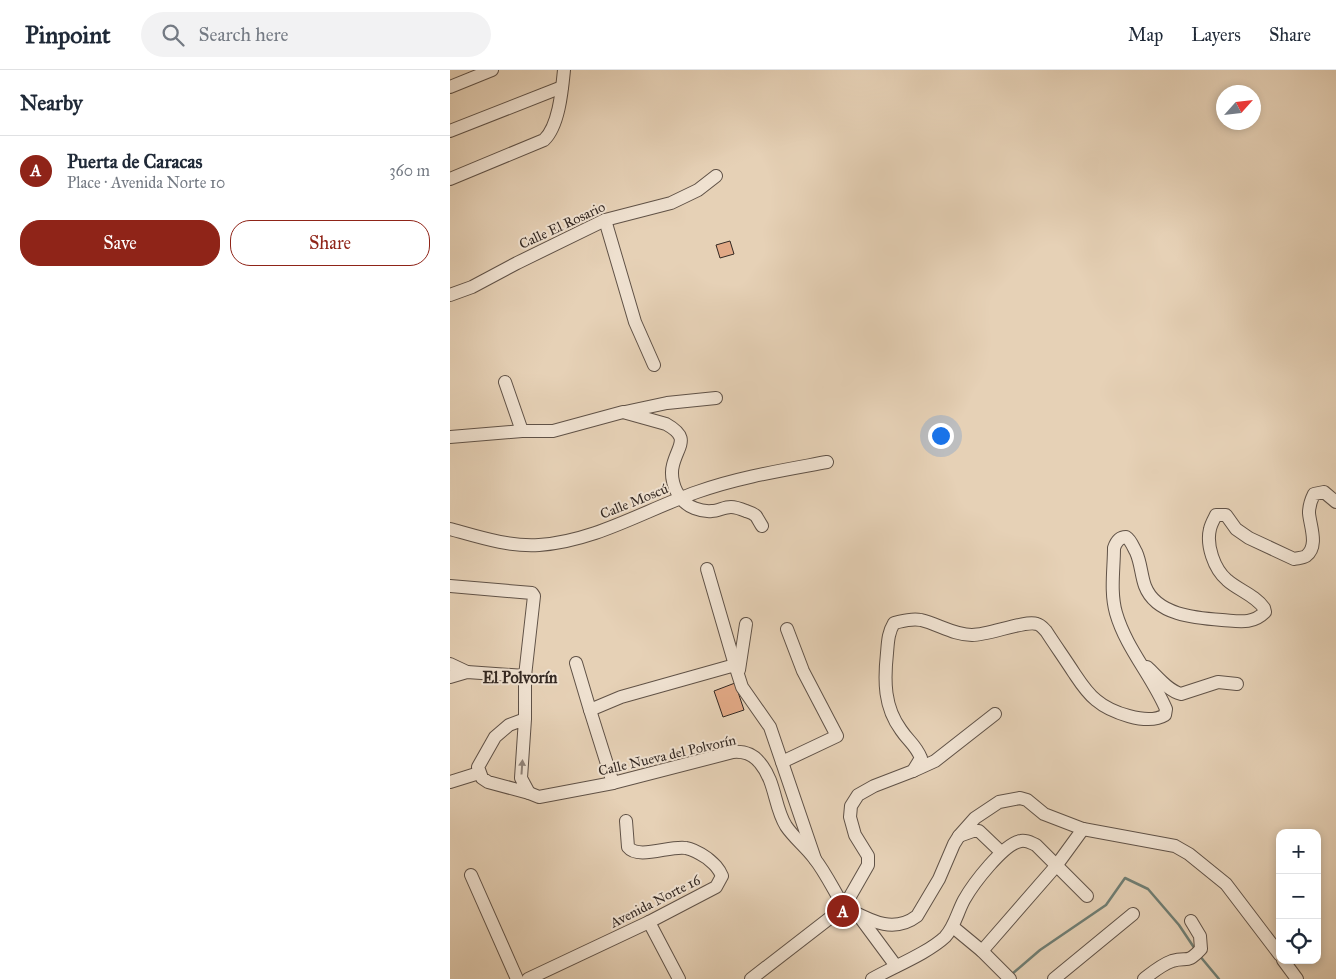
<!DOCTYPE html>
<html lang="en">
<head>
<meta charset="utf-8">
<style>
	body { margin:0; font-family:"IM FELL Great Primer",serif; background:#f2f2f3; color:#1f2937 }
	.controls { position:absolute; right:15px; bottom:15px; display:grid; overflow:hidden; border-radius:10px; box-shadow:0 2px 8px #0003 }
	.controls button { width:45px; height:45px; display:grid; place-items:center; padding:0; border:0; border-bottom:1px solid #e0e1e3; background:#fff; color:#1f2937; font:25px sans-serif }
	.compass { position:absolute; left:766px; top:15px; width:45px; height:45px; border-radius:50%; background:#fff; box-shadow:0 2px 8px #0003; rotate:63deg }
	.you { position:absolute; left:490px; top:365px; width:18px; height:18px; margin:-12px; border:4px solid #fff; border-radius:50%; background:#1a73e8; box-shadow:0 0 0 8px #1a73e833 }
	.badge { display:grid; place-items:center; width:32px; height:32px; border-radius:50%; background:#8f2418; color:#fff; font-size:16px; font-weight:700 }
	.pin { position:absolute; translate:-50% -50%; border:2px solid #fff; box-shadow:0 1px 5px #0006 }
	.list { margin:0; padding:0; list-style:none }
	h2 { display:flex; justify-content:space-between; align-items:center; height:65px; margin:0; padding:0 20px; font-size:21px }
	h2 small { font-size:16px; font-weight:400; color:#747a83 }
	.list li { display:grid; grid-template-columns:32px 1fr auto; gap:15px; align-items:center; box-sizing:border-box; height:70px; padding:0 20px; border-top:1px solid #e0e1e3 }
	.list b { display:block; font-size:19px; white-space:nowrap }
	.list p { margin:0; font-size:16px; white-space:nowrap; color:#747a83 }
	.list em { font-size:16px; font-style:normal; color:#747a83 }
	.actions { display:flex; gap:10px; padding:15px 20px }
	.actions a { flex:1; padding:11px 0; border:1px solid #8f2418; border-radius:20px; text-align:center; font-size:18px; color:#8f2418 }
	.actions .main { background:#8f2418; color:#fff }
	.icon { flex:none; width:28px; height:28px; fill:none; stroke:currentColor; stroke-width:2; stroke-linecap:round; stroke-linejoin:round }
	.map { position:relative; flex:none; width:886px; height:909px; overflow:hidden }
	header { display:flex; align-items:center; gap:30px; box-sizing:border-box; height:70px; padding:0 25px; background:#fff; border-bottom:1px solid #e0e1e3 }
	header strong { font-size:24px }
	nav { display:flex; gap:28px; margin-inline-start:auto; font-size:18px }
	.search { width:350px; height:45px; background:#f2f2f3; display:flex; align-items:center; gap:12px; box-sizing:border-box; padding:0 18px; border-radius:28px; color:#747a83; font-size:19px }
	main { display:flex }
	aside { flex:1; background:#fff }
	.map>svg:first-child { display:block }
</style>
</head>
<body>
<header>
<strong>Pinpoint</strong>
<div class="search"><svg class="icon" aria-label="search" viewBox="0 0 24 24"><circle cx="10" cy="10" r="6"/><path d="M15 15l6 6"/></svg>Search here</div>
<nav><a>Map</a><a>Layers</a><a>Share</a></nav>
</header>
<main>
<aside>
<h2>Nearby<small></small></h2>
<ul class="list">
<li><span class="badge">A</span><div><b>Puerta de Caracas</b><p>Place · Avenida Norte 10</p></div><em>360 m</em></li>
</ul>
<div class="actions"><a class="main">Save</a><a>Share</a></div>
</aside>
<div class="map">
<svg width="886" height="909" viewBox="0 0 886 909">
	<rect width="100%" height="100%" fill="#e6d1b6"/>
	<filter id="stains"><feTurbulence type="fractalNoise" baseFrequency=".004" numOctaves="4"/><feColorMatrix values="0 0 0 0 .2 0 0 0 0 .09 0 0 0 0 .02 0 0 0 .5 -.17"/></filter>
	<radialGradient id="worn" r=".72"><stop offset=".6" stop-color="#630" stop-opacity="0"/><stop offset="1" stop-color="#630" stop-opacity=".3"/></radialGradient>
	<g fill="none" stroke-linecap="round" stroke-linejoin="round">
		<g stroke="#6f7e74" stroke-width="2.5">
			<path d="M 749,885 L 769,909"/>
			<path d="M 562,904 L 590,880 L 656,835 L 675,808 L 698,819 L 729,855 L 745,879"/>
		</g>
	</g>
	<g fill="#e2a986" stroke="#332822">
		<path d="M 280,171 L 284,184 L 270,188 L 266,175 Z"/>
		<path d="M 285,613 L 294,640 L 273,647 L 264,621 Z"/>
	</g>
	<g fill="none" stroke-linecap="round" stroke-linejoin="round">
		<g stroke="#605247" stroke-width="14">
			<g id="minor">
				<path d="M 0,17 L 42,0"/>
				<path d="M 0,61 L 112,17"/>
				<path d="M 0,109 L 94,70 C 109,56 112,20 114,0"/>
				<path d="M 155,150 L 185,252 L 204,295"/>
				<path d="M 0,225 L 22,217 L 67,193 L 155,150 L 221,133 L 248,120 L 266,106"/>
				<path d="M 55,312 L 72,361"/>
				<path d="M 175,342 L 217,333 L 266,328"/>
				<path d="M 0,367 L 72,361 L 103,361 L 173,342 L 216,354 C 241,368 228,375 223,395 C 220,406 224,420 231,428 C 237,437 251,442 262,441 C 268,441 274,437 281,437 C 286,437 291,439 296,441 C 299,442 303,443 306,446 C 308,449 310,453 312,456"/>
				<path d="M 0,459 C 29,467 59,477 89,475 C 146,471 195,440 247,422 C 289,407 334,400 377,392"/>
				<path d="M 257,499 L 285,595"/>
				<path d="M 0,516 L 82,523 L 84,526 L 75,606 L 75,649 L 71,708 L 79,723 L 38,712 L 32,708 L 28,697 L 45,667 L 59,655 L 75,649"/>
				<path d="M 126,593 L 140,640 L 171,627 L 285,595 L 292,617 L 320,657 L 365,789"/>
				<path d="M 0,594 L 17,602"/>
				<path d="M 697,597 C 707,606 718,621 731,624 L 768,612 L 787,614"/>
				<path d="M 289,600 L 296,554"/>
				<path d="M 0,607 L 17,602 L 75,606"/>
				<path d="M 140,640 L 163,713"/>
				<path d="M 332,692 L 387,666 L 353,601 L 337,559"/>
				<path d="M 463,701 L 485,691 L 545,644"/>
				<path d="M 0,712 L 29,703"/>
				<path d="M 79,723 L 89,727 L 163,713 L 283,682 C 294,681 303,684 310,693 C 326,712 324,737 336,756 C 344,768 356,777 364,788 C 376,803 384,821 394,837"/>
				<path d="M 509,766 L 523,761 L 529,761 L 551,782"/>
				<path d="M 21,805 L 67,909"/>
				<path d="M 394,837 C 418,849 442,865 467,846 L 489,809 L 504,774 L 509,766 L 525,748 L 549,732 L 570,728 L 577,730 L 594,744 L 633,759 L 725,776 L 739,784 L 776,814 L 830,885"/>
				<path d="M 409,846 L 446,896"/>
				<path d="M 199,852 L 229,909"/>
				<path d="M 503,857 L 532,881 L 560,909"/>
				<path d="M 532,881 L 606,796 L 633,759"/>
				<path d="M 833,890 L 847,909"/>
				<path d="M 78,909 L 199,852 L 266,817 L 272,806 C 268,797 264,794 257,788 C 251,784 243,779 236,778 C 221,775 188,790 178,777 L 176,751"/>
				<path d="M 301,909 L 394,837 L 418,795 L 418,786 L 405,765 L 400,747 L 401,736 L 408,725 L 424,716 L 463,701 L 471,688 C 465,674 459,672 451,660 C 434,637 434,611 437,583 C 438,572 438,563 444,553 C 453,551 461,548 471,550 C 488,554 504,565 522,565 C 540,565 574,550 587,554 C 591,555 593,558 596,561 C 605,575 615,589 624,603 C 630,612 637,623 646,630 C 660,642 697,656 715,645 L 716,639 C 702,606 676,578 666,543 C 660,522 664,499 664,478 C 666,472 669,467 676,467 C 681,470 683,477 686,482 C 691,493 691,505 695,516 C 706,545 745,548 772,550 C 788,551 802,555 815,542 L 814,538 C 805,525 788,520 777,510 C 764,499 756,475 760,459 C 761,454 764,449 766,445 L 776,445 L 786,459 L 799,468 L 844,489 C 848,488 853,488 856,486 C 869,476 860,456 859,443 C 859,436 861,430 864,424 L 874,422 L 886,432"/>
				<path d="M 422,909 C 443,897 478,883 495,867 C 505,856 507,843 514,830 C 523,814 554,773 571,771 C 577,770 581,773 586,775 L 637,826"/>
				<path d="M 604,909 L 683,844"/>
				<path d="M 694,909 C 703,902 711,895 722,891 C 738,886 736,895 751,879 L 750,866 L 741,851"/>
			</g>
		</g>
		<use href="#minor" stroke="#efe1d0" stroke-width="12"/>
	</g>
	<defs><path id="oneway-solid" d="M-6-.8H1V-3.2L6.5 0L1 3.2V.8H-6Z" transform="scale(1.25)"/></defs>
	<use fill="#918479" href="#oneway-solid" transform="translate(72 697) rotate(-86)"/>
	<g text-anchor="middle" stroke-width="4" stroke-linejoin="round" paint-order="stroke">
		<g font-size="14" fill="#332822" stroke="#efe1d0">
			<text transform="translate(112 155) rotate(-25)" y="5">Calle El Rosario</text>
			<text transform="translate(184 431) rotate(-22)" y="5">Calle Moscú</text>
			<text transform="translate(217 685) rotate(-13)" y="5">Calle Nueva del Polvorín</text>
			<text transform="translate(205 831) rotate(-27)" y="5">Avenida Norte 16</text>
		</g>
		<g font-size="16" font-weight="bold" fill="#332822" stroke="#efe1d0">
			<text x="70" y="613">El Polvorín</text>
		</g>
	</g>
	<rect width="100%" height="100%" filter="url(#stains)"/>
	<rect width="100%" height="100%" fill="url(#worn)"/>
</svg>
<div class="controls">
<button>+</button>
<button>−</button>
<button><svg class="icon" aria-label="locate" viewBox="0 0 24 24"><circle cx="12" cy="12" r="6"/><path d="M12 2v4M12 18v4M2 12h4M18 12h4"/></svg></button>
</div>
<svg class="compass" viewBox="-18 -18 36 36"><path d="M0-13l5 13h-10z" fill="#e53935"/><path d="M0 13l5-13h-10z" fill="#747a83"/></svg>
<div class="you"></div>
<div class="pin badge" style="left:393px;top:841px">A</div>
</div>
</main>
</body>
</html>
